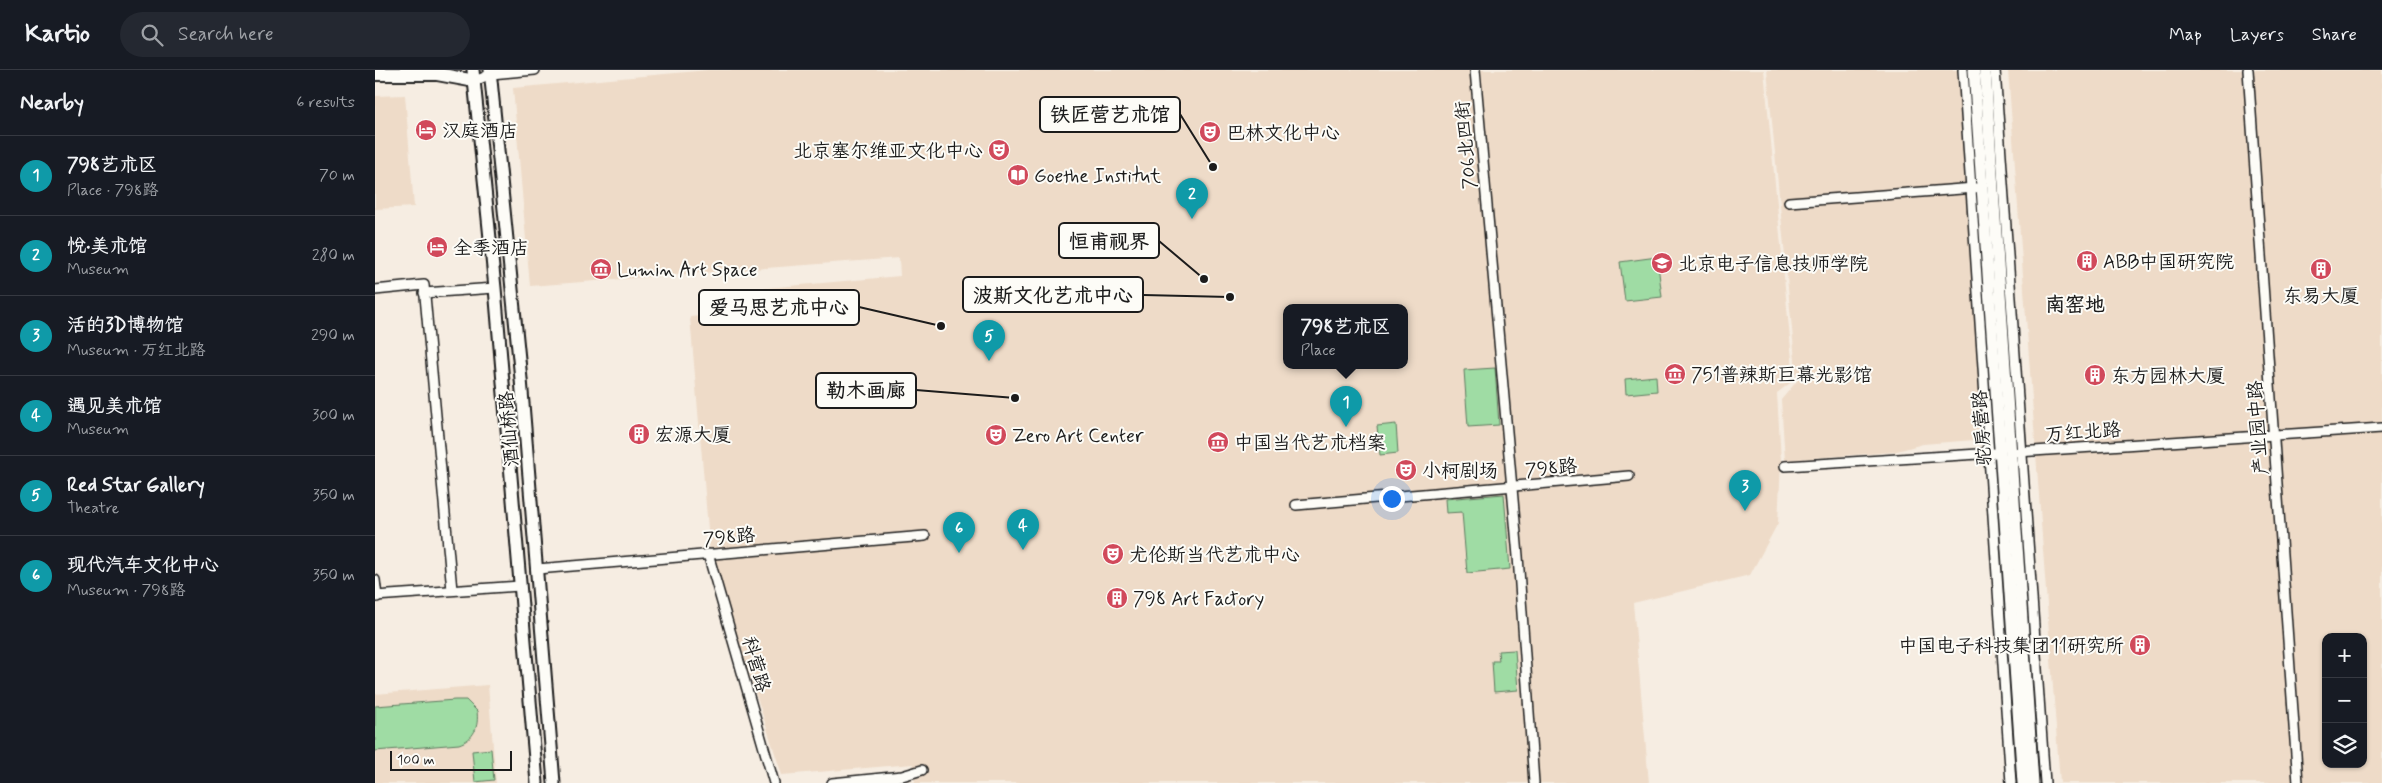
<!DOCTYPE html>
<html lang="en">
<head>
<meta charset="utf-8">
<style>
	body { margin:0; font-family:Mynerve,"LXGW WenKai TC",sans-serif; background:#242831; color:#f1f3f6 }
	.controls { position:absolute; right:15px; bottom:15px; display:grid; overflow:hidden; border-radius:10px; box-shadow:0 1px 4px #0004 }
	.controls button { width:45px; height:45px; display:grid; place-items:center; padding:0; border:0; border-bottom:1px solid #363941; background:#171b24; color:#f1f3f6; font:25px sans-serif }
	.scale { position:absolute; left:15px; bottom:12px; width:122px; box-sizing:border-box; padding-left:5px; border:2px solid #1c1c1c; border-top:0; font-size:14px; line-height:18px; white-space:nowrap; color:#1c1c1c; -webkit-text-stroke:4px #fdfcf7; paint-order:stroke }
	.you { position:absolute; left:1016px; top:428px; width:18px; height:18px; margin:-12px; border:4px solid #fff; border-radius:50%; background:#1a73e8; box-shadow:0 0 0 8px #1a73e833 }
	.badge { display:grid; place-items:center; width:32px; height:32px; border-radius:50%; background:#0b8043; color:#fff; font-size:16px; font-weight:700 }
	.pin { position:absolute; translate:-50% -41px; filter:drop-shadow(0 1px 2px #0008) }
	.pin::after { content:''; position:absolute; top:26px; width:18px; height:15px; background:inherit; clip-path:polygon(0 0,100% 0,50% 100%) }
	.popup { position:absolute; left:908px; top:234px; width:125px; height:65px; box-sizing:border-box; display:grid; place-content:center; border-radius:10px; background:#171b24; filter:drop-shadow(0 1px 4px #0005); font-size:16px; white-space:nowrap; color:#9ea1a6 }
	.popup b { font-size:19px; color:#f1f3f6 }
	.popup::after { content:''; position:absolute; left:50%; top:100%; margin-left:-10px; border:10px solid transparent; border-top-color:#171b24 }
	.list { margin:0; padding:0; list-style:none }
	h2 { display:flex; justify-content:space-between; align-items:center; height:65px; margin:0; padding:0 20px; font-size:21px }
	h2 small { font-size:16px; font-weight:400; color:#9ea1a6 }
	.list li { display:grid; grid-template-columns:32px 1fr auto; gap:15px; align-items:center; box-sizing:border-box; height:80px; padding:0 20px; border-top:1px solid #363941 }
	.list b { display:block; font-size:19px; white-space:nowrap }
	.list p { margin:0; font-size:16px; white-space:nowrap; color:#9ea1a6 }
	.list em { font-size:16px; font-style:normal; color:#9ea1a6 }
	.icon { flex:none; width:28px; height:28px; fill:none; stroke:currentColor; stroke-width:2; stroke-linecap:round; stroke-linejoin:round }
	.map { position:relative; flex:none; width:2007px; height:713px; overflow:hidden }
	header { display:flex; align-items:center; gap:30px; box-sizing:border-box; height:70px; padding:0 25px; background:#171b24; border-bottom:1px solid #363941 }
	header strong { font-size:24px }
	nav { display:flex; gap:28px; margin-inline-start:auto; font-size:18px }
	.search { width:350px; height:45px; background:#242831; display:flex; align-items:center; gap:12px; box-sizing:border-box; padding:0 18px; border-radius:28px; color:#9ea1a6; font-size:19px }
	main { display:flex }
	aside { flex:1; background:#171b24 }
	.map>svg:first-child { display:block }
</style>
</head>
<body>
<header>
<strong>Kartio</strong>
<div class="search"><svg class="icon" aria-label="search" viewBox="0 0 24 24"><circle cx="10" cy="10" r="6"/><path d="M15 15l6 6"/></svg>Search here</div>
<nav><a>Map</a><a>Layers</a><a>Share</a></nav>
</header>
<main>
<aside>
<h2>Nearby<small>6 results</small></h2>
<ul class="list">
<li><span class="badge" style="background:#0f9aa8">1</span><div><b>798艺术区</b><p>Place · 798路</p></div><em>70 m</em></li>
<li><span class="badge" style="background:#0f9aa8">2</span><div><b>悦·美术馆</b><p>Museum</p></div><em>280 m</em></li>
<li><span class="badge" style="background:#0f9aa8">3</span><div><b>活的3D博物馆</b><p>Museum · 万红北路</p></div><em>290 m</em></li>
<li><span class="badge" style="background:#0f9aa8">4</span><div><b>遇见美术馆</b><p>Museum</p></div><em>300 m</em></li>
<li><span class="badge" style="background:#0f9aa8">5</span><div><b>Red Star Gallery</b><p>Theatre</p></div><em>350 m</em></li>
<li><span class="badge" style="background:#0f9aa8">6</span><div><b>现代汽车文化中心</b><p>Museum · 798路</p></div><em>350 m</em></li>
</ul>
</aside>
<div class="map">
<svg width="2007" height="713" viewBox="0 0 2007 713">
	<rect width="100%" height="100%" fill="#f6ede2"/>
	<filter id="ink" filterUnits="userSpaceOnUse"><feTurbulence type="fractalNoise" baseFrequency=".02" numOctaves="2"/><feDisplacementMap in="SourceGraphic" scale="10" xChannelSelector="R" yChannelSelector="G"/><feConvolveMatrix kernelMatrix="1 2 1 2 8 2 1 2 1" color-interpolation-filters="sRGB"/></filter>
	<g filter="url(#ink)">
		<g fill="#eedbc8" fill-rule="evenodd">
			<path d="M 333,0 L 1389,0 L 1419,310 L 1402,323 L 1406,391 L 1403,453 L 1375,505 L 1258,533 L 1274,713 L 540,713 L 538,694 L 407,705 L 335,482 L 315,247 L 381,241 L 380,219 L 525,206 L 524,188 L 155,216 L 138,18 ZM 912,238 L 1030,238 L 1030,296 L 912,296 Z"/>
			<path d="M 1392,0 L 1586,0 L 1612,359 L 1599,370 L 1548,374 L 1518,382 L 1410,390 L 1406,330 L 1422,311 Z"/>
			<path d="M 1633,0 L 2007,0 L 2007,713 L 1685,713 ZM 1951,567 L 1988,567 L 1988,694 L 1951,694 Z"/>
			<path d="M 30,25 L 39,137 L 0,139 L 0,26 Z"/>
			<path d="M 113,615 L 121,713 L 0,713 L 0,624 Z"/>
		</g>
		<g fill="#9fdca4" stroke="#5e7c60">
			<path d="M 1282,187 L 1287,227 L 1250,231 L 1245,192 Z"/>
			<path d="M 1120,298 L 1124,355 L 1093,357 L 1089,300 Z"/>
			<path d="M 1281,306 L 1282,321 L 1251,324 L 1250,309 Z"/>
			<path d="M 1021,354 L 1023,383 L 1005,385 L 1002,356 Z"/>
			<path d="M 1129,424 L 1135,499 L 1092,503 L 1087,442 L 1071,443 L 1070,429 Z"/>
			<path d="M 1140,580 L 1143,620 L 1119,622 L 1117,591 L 1124,591 L 1123,581 Z"/>
			<path d="M 80,630 L 91,630 L 102,641 C 104,657 99,669 84,674 L 0,681 L 0,636 Z"/>
			<path d="M 116,679 L 119,710 L 100,712 L 97,681 Z"/>
		</g>
		<g fill="none" stroke-linecap="round" stroke-linejoin="round">
			<g stroke="#1c1c1c" stroke-width="12">
				<g id="minor">
					<path d="M 1100,0 L 1143,486 L 1159,713"/>
					<path d="M 1588,0 L 1636,713"/>
					<path d="M 1620,0 L 1670,713"/>
					<path d="M 1873,0 L 1923,713"/>
					<path d="M 100,11 L 116,4 L 160,0"/>
					<path d="M 1414,132 L 1600,118"/>
					<path d="M 0,220 L 49,215 L 77,520"/>
					<path d="M 49,223 L 120,218"/>
					<path d="M 1643,382 L 2007,358"/>
					<path d="M 1410,396 L 1620,383"/>
					<path d="M 921,435 L 1254,406"/>
					<path d="M 333,484 L 399,713"/>
					<path d="M 162,499 L 550,466"/>
					<path d="M 0,510 L 2,527"/>
					<path d="M 0,526 L 145,516"/>
					<path d="M 457,713 L 527,706 L 547,700"/>
				</g>
			</g>
			<g stroke="#1c1c1c" stroke-width="15">
				<g id="major">
					<path d="M 98,0 L 120,218 L 162,713"/>
					<path d="M 115,0 L 146,309 L 179,713"/>
					<path d="M 1599,0 L 1648,713"/>
					<path d="M 1610,0 L 1658,713"/>
				</g>
			</g>
			<g stroke="#1c1c1c" stroke-width="16">
				<path id="highway" d="M 0,4 L 62,4 L 100,11"/>
			</g>
			<use href="#minor" stroke="#fdfcf7" stroke-width="9"/>
			<use href="#major" stroke="#fdfcf7" stroke-width="11"/>
			<use href="#highway" stroke="#fdfcf7" stroke-width="12"/>
		</g>
	</g>
	<defs>
		<g id="hotel-disc" transform="scale(1.125)"><circle r="9.5" fill="#d1495b" stroke="#fdfcf7"/><path d="M-6-4.5h1.5V1H6V5H4.5V3h-9V5H-6ZM-4 0a1.8 1.8 0 1 1 3.6 0ZM.5 0V-2.5h3Q6-2.5 6 0Z" fill="#fff"/></g>
		<g id="theatre-disc" transform="scale(1.125)"><circle r="9.5" fill="#d1495b" stroke="#fdfcf7"/><path d="M-5-5.5Q0-4 5-5.5V0Q5 5 0 6Q-5 5-5 0ZM-3.3-2.5H-1v1.5H-3.3ZM1-2.5H3.3v1.5H1ZM-2.8 1Q0 5.5 2.8 1Z" fill="#fff"/></g>
		<g id="library-disc" transform="scale(1.125)"><circle r="9.5" fill="#d1495b" stroke="#fdfcf7"/><path d="M-6-4Q-3-5.5-.7-3.5V5Q-3 3-6 4ZM6-4Q3-5.5 .7-3.5V5Q3 3 6 4Z" fill="#fff"/></g>
		<g id="building-disc" transform="scale(1.125)"><circle r="9.5" fill="#d1495b" stroke="#fdfcf7"/><path d="M-4-6H4V6H1V3H-1V6H-4ZM-2.5-4.3h1.7v1.8h-1.7ZM.8-4.3h1.7v1.8H.8ZM-2.5-1h1.7V.8h-1.7ZM.8-1h1.7V.8H.8Z" fill="#fff"/></g>
		<g id="school-disc" transform="scale(1.125)"><circle r="9.5" fill="#d1495b" stroke="#fdfcf7"/><path d="M0-5L7-2L0 1L-7-2ZM-4 1L0 2.5L4 1V4Q0 6-4 4Z" fill="#fff"/></g>
		<g id="museum-disc" transform="scale(1.125)"><circle r="9.5" fill="#d1495b" stroke="#fdfcf7"/><path d="M0-6L6-3V-2H-6V-3ZM-5-1h2V3h-2ZM-1-1h2V3h-2ZM3-1h2V3H3ZM-6 4H6V6H-6Z" fill="#fff"/></g>
	</defs>
	<g fill-rule="evenodd">
		<use href="#hotel-disc" x="51" y="60"/>
		<use href="#theatre-disc" x="835" y="62"/>
		<use href="#theatre-disc" x="624" y="80"/>
		<use href="#library-disc" x="643" y="105"/>
		<use href="#hotel-disc" x="62" y="177"/>
		<use href="#building-disc" x="1712" y="191"/>
		<use href="#school-disc" x="1287" y="193"/>
		<use href="#museum-disc" x="226" y="199"/>
		<use href="#building-disc" x="1946" y="199"/>
		<use href="#museum-disc" x="1300" y="304"/>
		<use href="#building-disc" x="1720" y="305"/>
		<use href="#building-disc" x="264" y="364"/>
		<use href="#theatre-disc" x="621" y="365"/>
		<use href="#museum-disc" x="843" y="372"/>
		<use href="#theatre-disc" x="1031" y="400"/>
		<use href="#theatre-disc" x="738" y="484"/>
		<use href="#building-disc" x="742" y="528"/>
		<use href="#building-disc" x="1765" y="575"/>
	</g>
	<g text-anchor="middle" stroke-width="4" stroke-linejoin="round" paint-order="stroke">
		<g font-size="19" fill="#1c1c1c" stroke="#fdfcf7" text-anchor="start">
			<text x="67" y="67">汉庭酒店</text>
			<text x="851" y="69">巴林文化中心</text>
			<text x="608" y="87" text-anchor="end">北京塞尔维亚文化中心</text>
			<text x="659" y="112">Goethe Institut</text>
			<text x="78" y="184">全季酒店</text>
			<text x="1728" y="198">ABB中国研究院</text>
			<text x="1303" y="200">北京电子信息技师学院</text>
			<text x="242" y="206">Lumin Art Space</text>
			<text x="1946" y="232" text-anchor="middle">东易大厦</text>
			<text x="1316" y="311">751普辣斯巨幕光影馆</text>
			<text x="1736" y="312">东方园林大厦</text>
			<text x="280" y="371">宏源大厦</text>
			<text x="637" y="372">Zero Art Center</text>
			<text x="859" y="379">中国当代艺术档案</text>
			<text x="1047" y="407">小柯剧场</text>
			<text x="754" y="491">尤伦斯当代艺术中心</text>
			<text x="758" y="535">798 Art Factory</text>
			<text x="1749" y="582" text-anchor="end">中国电子科技集团11研究所</text>
		</g>
		<g font-size="19" fill="#1c1c1c" stroke="#fdfcf7">
			<text transform="translate(1090 75) rotate(-95)" y="7">706北四街</text>
			<text transform="translate(1606 358) rotate(-94)" y="7">驼房营路</text>
			<text transform="translate(1882 358) rotate(-94)" y="7">产业园中路</text>
			<text transform="translate(133 359) rotate(-95)" y="7">酒仙桥路</text>
			<text transform="translate(1708 361) rotate(-4)" y="7">万红北路</text>
			<text transform="translate(1176 397) rotate(-5)" y="7">798路</text>
			<text transform="translate(354 466) rotate(-5)" y="7">798路</text>
			<text transform="translate(382 594) rotate(74)" y="7">科营路</text>
		</g>
		<g font-size="20" font-weight="bold" fill="#1c1c1c" stroke="#fdfcf7">
			<text x="1700" y="241">南窑地</text>
		</g>
	</g>
	<path fill="none" stroke="#1c1c1c" stroke-width="2" d="M838 97L805 44M829 209L784 171M855 227L768 225M566 256L484 237M640 328L541 320"/>
	<g fill="#1c1c1c" stroke="#fdfcf7" stroke-width="2">
		<circle cx="838" cy="97" r="5"/>
		<circle cx="829" cy="209" r="5"/>
		<circle cx="855" cy="227" r="5"/>
		<circle cx="566" cy="256" r="5"/>
		<circle cx="640" cy="328" r="5"/>
	</g>
	<g fill="#fdfcf7" stroke="#1c1c1c" stroke-width="2">
		<rect x="665" y="27" width="140" height="35" rx="5"/>
		<rect x="684" y="153" width="100" height="35" rx="5"/>
		<rect x="588" y="207" width="180" height="35" rx="5"/>
		<rect x="324" y="220" width="160" height="35" rx="5"/>
		<rect x="441" y="303" width="100" height="35" rx="5"/>
	</g>
	<g font-size="20" text-anchor="middle" font-weight="bold" fill="#1c1c1c">
		<text x="735" y="51">铁匠营艺术馆</text>
		<text x="734" y="178">恒甫视界</text>
		<text x="678" y="232">波斯文化艺术中心</text>
		<text x="404" y="244">爱马思艺术中心</text>
		<text x="491" y="327">勒木画廊</text>
	</g>
</svg>
<div class="controls">
<button>+</button>
<button>−</button>
<button><svg class="icon" aria-label="layers" viewBox="0 0 24 24"><path d="M12 4l9 5-9 5-9-5zM3 14l9 5 9-5"/></svg></button>
</div>
<div class="scale">100 m</div>
<div class="you"></div>
<div class="pin badge" style="left:971px;top:357px;background:#0f9aa8">1</div>
<div class="popup"><b>798艺术区</b>Place</div>
<div class="pin badge" style="left:817px;top:149px;background:#0f9aa8">2</div>
<div class="pin badge" style="left:1370px;top:441px;background:#0f9aa8">3</div>
<div class="pin badge" style="left:648px;top:480px;background:#0f9aa8">4</div>
<div class="pin badge" style="left:614px;top:291px;background:#0f9aa8">5</div>
<div class="pin badge" style="left:584px;top:483px;background:#0f9aa8">6</div>
</div>
</main>
</body>
</html>
